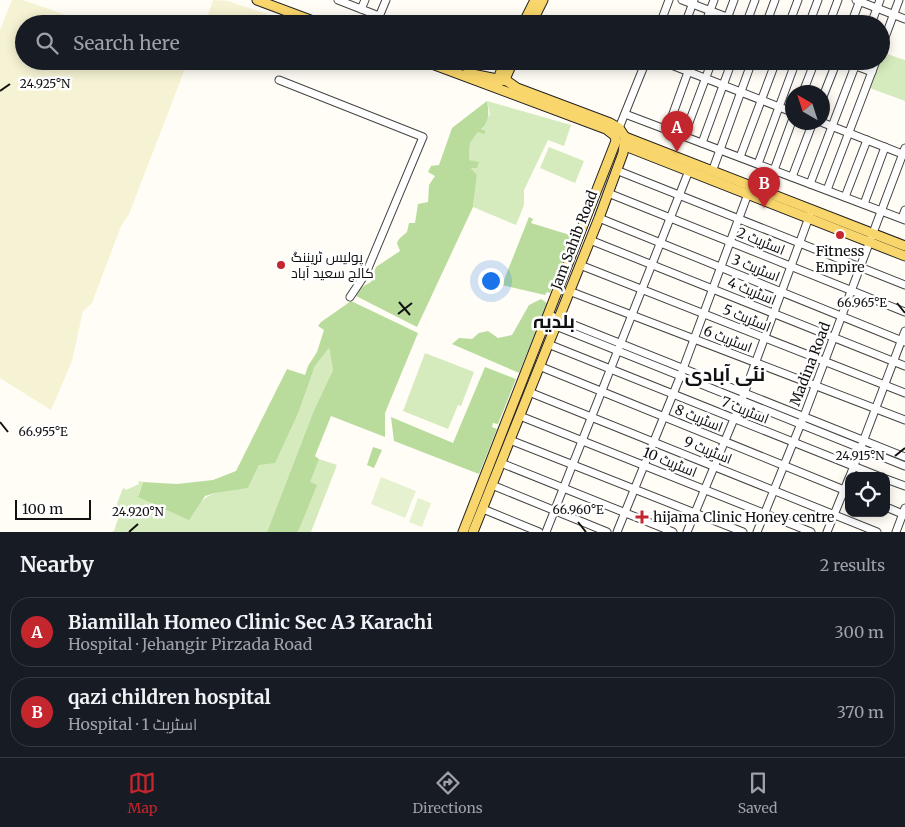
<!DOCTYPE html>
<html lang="en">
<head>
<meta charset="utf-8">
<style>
	body { margin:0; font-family:Merriweather,Cairo,serif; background:#20242c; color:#f1f3f6 }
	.controls { position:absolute; right:15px; bottom:15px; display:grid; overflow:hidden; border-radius:10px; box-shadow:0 2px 12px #0003 }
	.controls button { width:45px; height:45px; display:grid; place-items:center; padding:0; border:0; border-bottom:1px solid #363941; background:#171b24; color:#f1f3f6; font:25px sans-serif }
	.compass { position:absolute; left:785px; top:85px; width:45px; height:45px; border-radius:50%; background:#171b24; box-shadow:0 2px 12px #0003; rotate:321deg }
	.scale { position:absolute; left:15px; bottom:12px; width:76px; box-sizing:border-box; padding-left:5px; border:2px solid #111; border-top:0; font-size:14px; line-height:18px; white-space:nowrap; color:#111; -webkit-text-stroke:4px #fff; paint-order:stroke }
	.you { position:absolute; left:490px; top:280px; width:18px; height:18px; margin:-12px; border:4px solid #fff; border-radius:50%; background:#1a73e8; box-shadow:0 0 0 8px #1a73e833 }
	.badge { display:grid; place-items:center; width:32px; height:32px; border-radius:50%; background:#c4262e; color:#fff; font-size:16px; font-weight:700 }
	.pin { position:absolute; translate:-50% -41px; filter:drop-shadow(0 1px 2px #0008) }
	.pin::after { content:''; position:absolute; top:26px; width:18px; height:15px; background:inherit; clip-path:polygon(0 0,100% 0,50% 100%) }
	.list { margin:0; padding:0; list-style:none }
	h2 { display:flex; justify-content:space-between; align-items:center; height:65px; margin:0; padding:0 20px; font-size:21px }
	h2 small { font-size:16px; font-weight:400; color:#9ea1a6 }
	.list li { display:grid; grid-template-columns:32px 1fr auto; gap:15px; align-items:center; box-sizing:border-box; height:70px; margin:0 10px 10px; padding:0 10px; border:1px solid #363941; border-radius:20px }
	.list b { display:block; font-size:19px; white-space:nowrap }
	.list p { margin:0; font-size:16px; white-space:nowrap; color:#9ea1a6 }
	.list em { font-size:16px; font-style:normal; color:#9ea1a6 }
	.icon { flex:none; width:28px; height:28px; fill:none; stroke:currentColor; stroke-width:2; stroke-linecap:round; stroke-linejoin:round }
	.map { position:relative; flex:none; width:905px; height:532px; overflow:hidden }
	.search { position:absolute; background:#171b24; box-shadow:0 2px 12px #0003; left:15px; right:15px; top:15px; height:55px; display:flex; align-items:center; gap:12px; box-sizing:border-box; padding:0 18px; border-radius:28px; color:#9ea1a6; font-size:19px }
	.sheet { height:225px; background:#171b24 }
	nav { display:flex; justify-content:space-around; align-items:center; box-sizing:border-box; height:70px; border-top:1px solid #363941; background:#171b24; font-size:14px; color:#9ea1a6 }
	nav a { display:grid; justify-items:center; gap:2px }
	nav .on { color:#c4262e }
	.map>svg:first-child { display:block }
</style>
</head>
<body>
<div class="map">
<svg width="905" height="532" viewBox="0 0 905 532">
	<rect width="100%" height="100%" fill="#fffdf5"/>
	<g fill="#f6f3d4">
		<path d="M 12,0 L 23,0 L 91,24 L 24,24 L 24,61 L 188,61 L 129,214 L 121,226 L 92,303 L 83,311 L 72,361 L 51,410 L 0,378 L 0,30 Z"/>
		<path d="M 213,0 L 228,1 L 267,14 L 281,22 L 280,24 L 205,24 Z"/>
	</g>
	<g fill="#d5ebbd">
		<path d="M 881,52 L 905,60 L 905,101 L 867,87 L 876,61 L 881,61 Z"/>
		<path d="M 487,101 L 571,125 L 564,146 L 548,140 L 524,190 L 524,205 L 516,225 L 473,207 L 477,175 L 471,168 L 478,163 L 469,160 L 470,143 L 478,132 L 486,131 L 481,129 L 490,114 Z"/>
		<path d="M 549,147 L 584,161 L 575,183 L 540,168 Z"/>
		<path d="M 329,348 L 333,370 L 314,410 L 267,532 L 111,532 L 114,531 L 121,510 L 115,509 L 123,488 L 126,490 L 139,484 L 138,481 L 143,482 L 138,496 L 201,502 C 211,490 233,490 248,488 L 259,465 L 262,464 L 299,411 L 315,366 Z"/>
		<path d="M 425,353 L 474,372 L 461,406 L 458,405 L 448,429 L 403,411 Z"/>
		<path d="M 319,459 L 337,465 L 311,532 L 298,532 L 316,485 L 309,482 Z"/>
	</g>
	<g fill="#b9dc9c">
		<path d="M 487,101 C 489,113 490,120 481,129 L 486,131 L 484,134 L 478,132 L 470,143 L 469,160 L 479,162 L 477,168 L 471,168 L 477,175 L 473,207 L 417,327 L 356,296 L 362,287 L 371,282 L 376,267 L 400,251 L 397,243 L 399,239 L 407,232 L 409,223 L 415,223 L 418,204 L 428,202 L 429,185 L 435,176 L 428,172 L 431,166 L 439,165 L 452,128 Z"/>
		<path d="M 529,217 L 533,219 L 531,223 L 573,236 L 550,293 L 547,292 L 545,295 L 502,285 Z"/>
		<path d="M 541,299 L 547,303 L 519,373 L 452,344 L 459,338 L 472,339 L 479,333 L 488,331 L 498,338 L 512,335 L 529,305 Z"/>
		<path d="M 351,301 L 418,333 L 385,413 L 385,437 L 331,416 L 315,456 L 319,459 L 310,482 L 317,485 L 298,532 L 267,532 L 314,410 L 333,370 L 329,348 L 315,366 L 299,411 L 275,463 L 259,465 L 248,488 L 215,493 L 205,496 L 189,520 L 138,497 L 143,482 L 177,484 L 213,480 L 236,471 L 287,369 L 305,375 L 308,366 L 317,352 L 324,330 L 318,326 L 321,322 Z"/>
		<path d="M 485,367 L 516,379 L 498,424 L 493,423 L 492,427 L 497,429 L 479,474 L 394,441 L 391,417 L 453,443 Z"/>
		<path d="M 373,447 L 382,450 L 374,468 L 367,465 Z"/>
	</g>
	<g fill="#e6f2cf">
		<path d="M 381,477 L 416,491 L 405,518 L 371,504 Z"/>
		<path d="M 418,498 L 431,503 L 422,527 L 409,522 Z"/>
	</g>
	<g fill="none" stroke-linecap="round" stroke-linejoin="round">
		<g stroke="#444" stroke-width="9">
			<g id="minor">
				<path d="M 338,0 L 379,16"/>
				<path d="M 682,0 L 745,24"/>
				<path d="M 856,0 L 905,19"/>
				<path d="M 361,9 L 365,0"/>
				<path d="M 376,24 L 386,0"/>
				<path d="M 660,24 L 669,0"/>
				<path d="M 685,24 L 694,0"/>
				<path d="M 705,24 L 714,0"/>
				<path d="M 725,24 L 734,0"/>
				<path d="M 746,24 L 755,0"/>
				<path d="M 766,24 L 775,0"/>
				<path d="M 789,24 L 798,0"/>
				<path d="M 809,24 L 818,0"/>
				<path d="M 829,24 L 838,0"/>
				<path d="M 851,24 L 860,0"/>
				<path d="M 871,24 L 880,0"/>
				<path d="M 881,48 L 899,0"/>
				<path d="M 661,61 L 792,112"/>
				<path d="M 843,61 L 872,72"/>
				<path d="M 279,80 L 423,137 L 366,273 L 350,297"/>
				<path d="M 803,92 L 815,61"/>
				<path d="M 822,99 L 837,61"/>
				<path d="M 625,114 L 905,220"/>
				<path d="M 821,122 L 905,155"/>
				<path d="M 619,128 L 646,61"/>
				<path d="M 667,130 L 692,61"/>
				<path d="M 684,136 L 712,61"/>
				<path d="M 702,143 L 732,61"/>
				<path d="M 740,157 L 776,61"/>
				<path d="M 758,164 L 796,61"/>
				<path d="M 616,170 L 905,285"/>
				<path d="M 712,172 L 752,61"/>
				<path d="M 792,177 L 813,122"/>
				<path d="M 810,184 L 857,61"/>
				<path d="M 827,190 L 876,61"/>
				<path d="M 766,192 L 792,121"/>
				<path d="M 608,193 L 905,312"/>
				<path d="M 845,197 L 867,140"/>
				<path d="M 864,204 L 885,147"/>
				<path d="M 599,218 L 905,342"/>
				<path d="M 902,218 L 905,210"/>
				<path d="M 590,240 L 905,366"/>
				<path d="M 580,265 L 905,393"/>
				<path d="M 569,291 L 905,420"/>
				<path d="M 549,315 L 905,457"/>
				<path d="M 546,322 L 905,466"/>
				<path d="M 548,344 L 878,476"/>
				<path d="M 539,366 L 849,492"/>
				<path d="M 529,392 L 877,532"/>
				<path d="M 520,416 L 811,532"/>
				<path d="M 510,440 L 743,532"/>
				<path d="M 501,463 L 673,532"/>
				<path d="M 850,476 L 905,331"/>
				<path d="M 886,479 L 905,486"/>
				<path d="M 492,485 L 607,532"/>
				<path d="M 886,507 L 905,515"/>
				<path d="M 483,509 L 539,532"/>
				<path d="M 546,532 L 690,168"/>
				<path d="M 617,532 L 680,377 L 749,191"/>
				<path d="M 687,532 L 741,402 L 812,209"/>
				<path d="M 757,532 L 804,416 L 905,148"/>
				<path d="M 827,532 L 849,478"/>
				<path d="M 896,532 L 905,508"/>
			</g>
		</g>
		<g stroke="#222" stroke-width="11">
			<g id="major">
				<path d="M 257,0 L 321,24"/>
				<path d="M 523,24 L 535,0"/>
				<path d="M 531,24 L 543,0"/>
				<path d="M 424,61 L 606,129 L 615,136 L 616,141 L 463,532"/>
				<path d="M 467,73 L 507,81 L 517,88 L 610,123 L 619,128 L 625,137 L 623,153 L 599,218 L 473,532"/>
				<path d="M 507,81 L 506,77 L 513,61"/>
				<path d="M 498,84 L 498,79 L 505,61"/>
				<path d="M 625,137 L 905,246"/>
				<path d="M 625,146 L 905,256"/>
			</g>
		</g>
		<use href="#minor" stroke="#fff" stroke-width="7"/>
		<use href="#major" stroke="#f9d66b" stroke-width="9"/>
	</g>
	<path fill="none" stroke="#111" stroke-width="2" d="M 0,91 L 10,84M 399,302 L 410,315M 897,303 L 905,313M 398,314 L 412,303M 0,422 L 8,432M 895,456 L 905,448M 578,522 L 586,532M 129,532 L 138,524"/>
	<g fill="#c4262e" stroke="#fff" stroke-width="2">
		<circle cx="840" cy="235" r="5"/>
		<circle cx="281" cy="265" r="5"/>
		<path d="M639.5 509.5h5v5h5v5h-5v5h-5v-5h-5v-5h5z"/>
	</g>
	<g text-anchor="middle" stroke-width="5" stroke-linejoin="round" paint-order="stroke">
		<g font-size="14" fill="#111" stroke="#fff">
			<text transform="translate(574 240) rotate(-69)" y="5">Jam Sahib Road</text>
			<text transform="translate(761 241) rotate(22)" y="5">اسٹریٹ 2</text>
			<text transform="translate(756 268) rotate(22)" y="5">اسٹریٹ 3</text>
			<text transform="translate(752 291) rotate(22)" y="5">اسٹریٹ 4</text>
			<text transform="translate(747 318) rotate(22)" y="5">اسٹریٹ 5</text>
			<text transform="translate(728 339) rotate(21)" y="5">اسٹریٹ 6</text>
			<text transform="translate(810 364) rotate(-69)" y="5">Madina Road</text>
			<text transform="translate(745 410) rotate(22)" y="5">اسٹریٹ 7</text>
			<text transform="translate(699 418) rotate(22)" y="5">اسٹریٹ 8</text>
			<text transform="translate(708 450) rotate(22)" y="5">اسٹریٹ 9</text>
			<text transform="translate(670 462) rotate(22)" y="5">اسٹریٹ 10</text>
		</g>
		<g font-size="14" fill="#111" stroke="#fff" text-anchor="start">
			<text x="840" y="256" text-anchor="middle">Fitness<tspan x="840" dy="16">Empire</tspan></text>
			<text x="291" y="262">پولیس ٹریننگ<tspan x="291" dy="16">کالج سعید آباد</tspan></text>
			<text x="653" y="522">hijama Clinic Honey centre</text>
		</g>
		<g font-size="19" font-weight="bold" fill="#111" stroke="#fff">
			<text x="554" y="328">بلدیہ</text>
			<text x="725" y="381">نئی آبادی</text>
		</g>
	</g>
	<g font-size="12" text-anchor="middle" fill="#111" stroke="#fff" stroke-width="5" stroke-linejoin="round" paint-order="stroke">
		<text x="45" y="88">24.925°N</text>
		<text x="862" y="307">66.965°E</text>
		<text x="43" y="436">66.955°E</text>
		<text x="860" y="460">24.915°N</text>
		<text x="578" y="514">66.960°E</text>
		<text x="138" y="516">24.920°N</text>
	</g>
</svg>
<div class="controls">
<button><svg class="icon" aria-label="locate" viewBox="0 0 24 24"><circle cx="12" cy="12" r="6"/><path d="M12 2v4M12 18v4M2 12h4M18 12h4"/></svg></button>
</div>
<svg class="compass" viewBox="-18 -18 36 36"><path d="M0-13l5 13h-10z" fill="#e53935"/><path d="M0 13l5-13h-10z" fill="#9ea1a6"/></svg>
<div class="scale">100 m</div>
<div class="you"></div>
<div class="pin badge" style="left:677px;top:152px">A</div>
<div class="pin badge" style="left:764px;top:208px">B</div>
<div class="search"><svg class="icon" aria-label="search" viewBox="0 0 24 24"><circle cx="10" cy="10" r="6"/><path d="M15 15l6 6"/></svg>Search here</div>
</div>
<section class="sheet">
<h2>Nearby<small>2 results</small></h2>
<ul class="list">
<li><span class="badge">A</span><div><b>Biamillah Homeo Clinic Sec A3 Karachi</b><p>Hospital · Jehangir Pirzada Road</p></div><em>300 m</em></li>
<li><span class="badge">B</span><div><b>qazi children hospital</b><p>Hospital · اسٹریٹ 1</p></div><em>370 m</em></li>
</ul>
</section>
<nav>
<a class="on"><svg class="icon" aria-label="map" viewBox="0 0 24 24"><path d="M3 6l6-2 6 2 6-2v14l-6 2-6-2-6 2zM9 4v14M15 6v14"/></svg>Map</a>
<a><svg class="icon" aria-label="directions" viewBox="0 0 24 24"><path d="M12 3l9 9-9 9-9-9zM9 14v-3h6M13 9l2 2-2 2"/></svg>Directions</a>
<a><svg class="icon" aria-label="saved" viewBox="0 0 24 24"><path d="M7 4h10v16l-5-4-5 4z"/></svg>Saved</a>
</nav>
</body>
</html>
